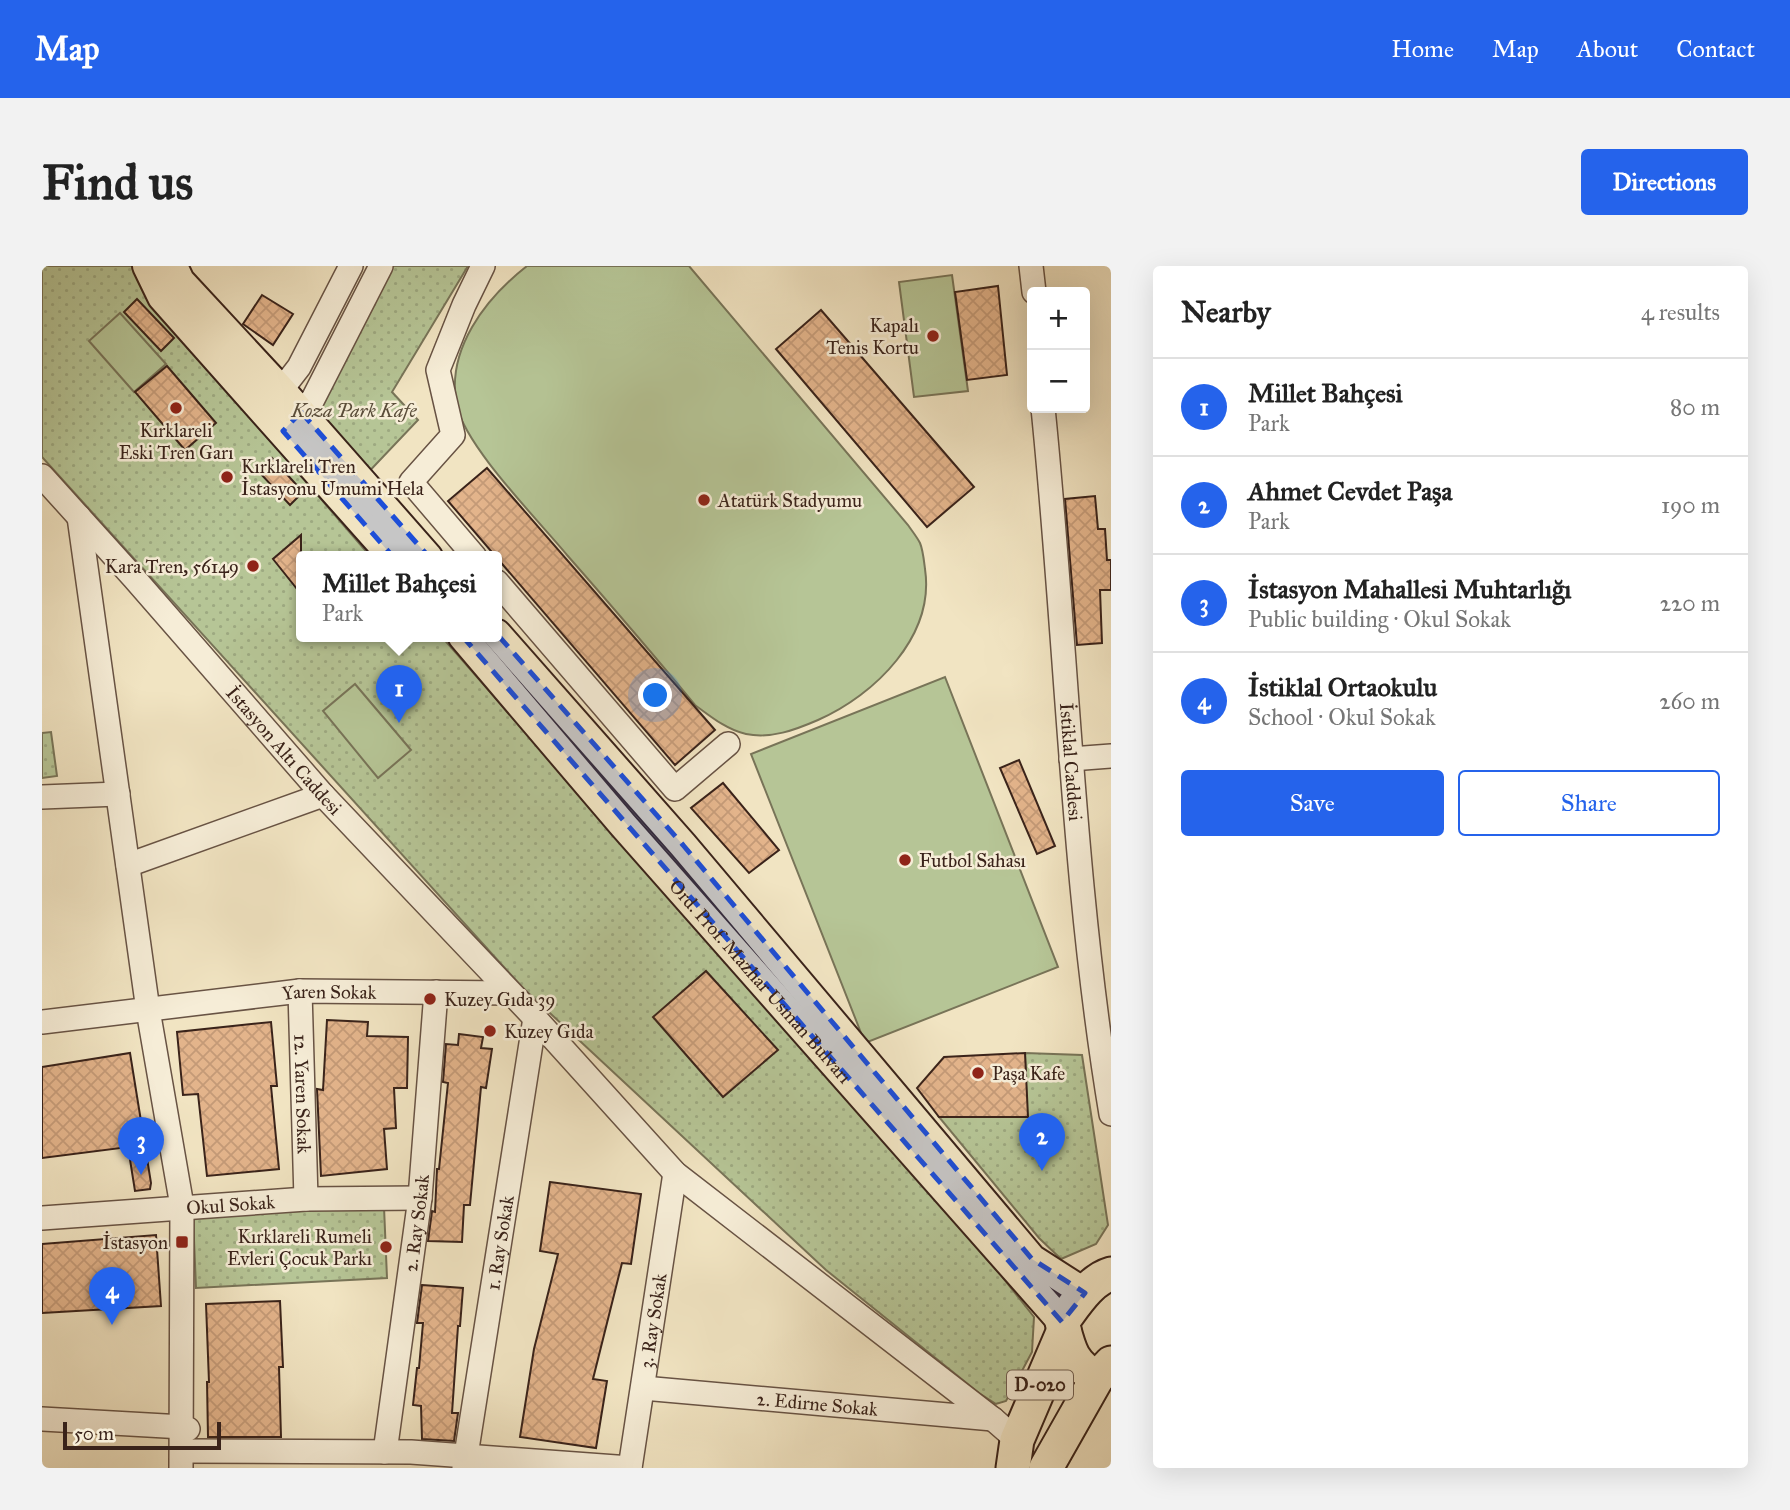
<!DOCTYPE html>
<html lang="en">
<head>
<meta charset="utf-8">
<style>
	body { margin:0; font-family:"IM FELL Great Primer",serif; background:#f2f2f2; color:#222 }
	.controls { position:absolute; right:21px; top:21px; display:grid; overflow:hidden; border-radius:7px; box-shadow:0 7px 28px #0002 }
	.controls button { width:63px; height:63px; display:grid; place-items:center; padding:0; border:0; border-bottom:2px solid #e0e0e0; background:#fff; color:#222; font:35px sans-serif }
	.scale { position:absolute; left:21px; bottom:18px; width:158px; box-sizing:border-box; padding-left:7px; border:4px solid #3a231a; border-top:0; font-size:19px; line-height:24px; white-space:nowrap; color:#3a231a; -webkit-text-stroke:5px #f6edd7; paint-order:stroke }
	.you { position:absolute; left:614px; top:430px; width:24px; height:24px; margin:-18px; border:5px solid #fff; border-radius:50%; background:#1a73e8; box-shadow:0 0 0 10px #1a73e833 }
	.badge { display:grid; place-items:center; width:46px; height:46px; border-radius:50%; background:#2563eb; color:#fff; font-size:23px; font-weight:700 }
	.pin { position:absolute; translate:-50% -58px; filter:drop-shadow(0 2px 4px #0008) }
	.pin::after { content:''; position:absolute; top:37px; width:24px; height:21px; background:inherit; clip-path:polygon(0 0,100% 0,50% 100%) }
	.popup { position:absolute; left:254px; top:285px; width:206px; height:91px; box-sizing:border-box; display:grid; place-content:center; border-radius:7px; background:#fff; filter:drop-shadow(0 2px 5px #0005); font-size:23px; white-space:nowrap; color:#767676 }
	.popup b { font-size:26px; color:#222 }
	.popup::after { content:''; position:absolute; left:50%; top:100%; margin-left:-14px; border:14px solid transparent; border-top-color:#fff }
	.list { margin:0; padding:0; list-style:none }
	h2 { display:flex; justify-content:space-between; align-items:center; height:91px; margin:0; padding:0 28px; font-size:30px }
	h2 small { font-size:23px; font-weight:400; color:#767676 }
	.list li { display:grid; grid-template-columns:46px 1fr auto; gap:21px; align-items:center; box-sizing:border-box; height:98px; padding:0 28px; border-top:2px solid #e0e0e0 }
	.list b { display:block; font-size:26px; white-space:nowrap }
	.list p { margin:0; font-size:23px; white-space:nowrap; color:#767676 }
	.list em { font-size:23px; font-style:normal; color:#767676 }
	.actions { display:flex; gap:14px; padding:21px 28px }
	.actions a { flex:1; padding:16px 0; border:2px solid #2563eb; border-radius:7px; text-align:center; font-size:24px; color:#2563eb }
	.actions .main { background:#2563eb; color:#fff }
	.map { position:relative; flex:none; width:1069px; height:1202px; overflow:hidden; border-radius:7px }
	header { display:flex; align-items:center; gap:42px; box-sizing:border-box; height:98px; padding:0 35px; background:#2563eb; color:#fff }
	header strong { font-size:33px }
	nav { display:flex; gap:38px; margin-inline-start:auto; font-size:24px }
	.intro { display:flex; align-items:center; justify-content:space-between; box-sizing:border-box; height:168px; padding:0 42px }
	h1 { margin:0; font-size:49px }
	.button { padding:18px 32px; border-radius:7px; background:#2563eb; color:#fff; font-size:24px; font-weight:700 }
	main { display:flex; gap:42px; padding:0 42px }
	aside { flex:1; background:#fff; border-radius:7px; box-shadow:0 7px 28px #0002 }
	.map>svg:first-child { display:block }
</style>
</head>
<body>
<header>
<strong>Map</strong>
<nav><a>Home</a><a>Map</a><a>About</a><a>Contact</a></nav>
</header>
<div class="intro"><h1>Find us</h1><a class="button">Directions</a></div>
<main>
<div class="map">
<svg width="1069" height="1202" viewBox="0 0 1069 1202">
	<defs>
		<pattern id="grass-dots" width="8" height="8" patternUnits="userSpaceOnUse" patternTransform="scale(1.75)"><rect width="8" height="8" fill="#b6c596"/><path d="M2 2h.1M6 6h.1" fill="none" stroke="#9da981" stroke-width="1.8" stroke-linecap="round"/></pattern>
		<pattern id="building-cross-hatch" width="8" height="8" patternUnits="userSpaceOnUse" patternTransform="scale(1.75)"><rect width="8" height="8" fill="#e3b48b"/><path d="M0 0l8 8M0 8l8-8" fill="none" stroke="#c49a77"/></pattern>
	</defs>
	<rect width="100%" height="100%" fill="#f1e4c2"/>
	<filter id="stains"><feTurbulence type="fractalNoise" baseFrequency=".00286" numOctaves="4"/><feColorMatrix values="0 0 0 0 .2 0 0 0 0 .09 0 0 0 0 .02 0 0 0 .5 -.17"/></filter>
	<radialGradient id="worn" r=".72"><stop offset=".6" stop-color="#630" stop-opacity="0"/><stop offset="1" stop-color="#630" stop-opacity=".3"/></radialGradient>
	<g fill="url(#grass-dots)" stroke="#787458" stroke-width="2">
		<path d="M 0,0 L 90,0 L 115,43 L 329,291 L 259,291 L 259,371 L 400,371 L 958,1008 L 992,1051 L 990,1086 L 964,1135 L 954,1138 L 937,1127 L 784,1004 L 481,722 L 0,191 Z"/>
		<path d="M 339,0 L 426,0 L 350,126 L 376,154 L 319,214 L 259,146 Z"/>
		<path d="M 9,466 L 15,510 L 0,512 L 0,467 Z"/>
		<path d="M 983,787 L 1040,789 L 1066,959 L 1054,978 L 1019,993 L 997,972 L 897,851 L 985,851 Z"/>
		<path d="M 342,941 L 345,1012 L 154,1022 L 151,950 Z"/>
	</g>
	<g fill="#b6c596" stroke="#787458" stroke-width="2">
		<path d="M 485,0 L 647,0 L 866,259 C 870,265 875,271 878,277 C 881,284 882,295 883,303 C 893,370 833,429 776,454 C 753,464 729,473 704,468 C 685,464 668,450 653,439 C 611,388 568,338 525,289 C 497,255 423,180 415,140 C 403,84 444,32 485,0 Z"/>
		<path d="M 910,9 L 926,125 L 872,131 L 857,16 Z"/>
		<path d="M 78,47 L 124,98 L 92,126 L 47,75 Z"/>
		<path d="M 903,411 L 1016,701 L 823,777 L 709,488 Z"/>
		<path d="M 313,418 L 369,484 L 336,512 L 281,445 Z"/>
	</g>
	<g fill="url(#building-cross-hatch)" stroke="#3a231a" stroke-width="2">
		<path d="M 956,20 L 965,109 L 925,114 L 913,26 Z"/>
		<path d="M 220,29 L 251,48 L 231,79 L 201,58 Z"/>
		<path d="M 95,33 L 132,72 L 119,85 L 82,46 Z"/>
		<path d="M 779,44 L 932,221 L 885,261 L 734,83 Z"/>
		<path d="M 125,100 L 174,157 L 143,184 L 93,126 Z"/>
		<path d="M 230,192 L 261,226 L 248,239 L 217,206 Z"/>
		<path d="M 445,202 L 673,464 L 633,499 L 406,235 Z"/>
		<path d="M 1053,230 L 1056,263 L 1063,263 L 1065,294 L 1069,294 L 1069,324 L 1058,324 L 1060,377 L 1035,379 L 1023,233 Z"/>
		<path d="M 259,269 L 259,328 L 231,293 Z"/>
		<path d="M 977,494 L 1013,580 L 995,588 L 958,502 Z"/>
		<path d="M 681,517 L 737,584 L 707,607 L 649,542 Z"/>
		<path d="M 664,705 L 736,784 L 681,831 L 611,751 Z"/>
		<path d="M 285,754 L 326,756 L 325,770 L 366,771 L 365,822 L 352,822 L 354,862 L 342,863 L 345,903 L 279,910 L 275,823 L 281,824 Z"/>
		<path d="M 229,756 L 235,820 L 229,820 L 237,903 L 165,910 L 156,828 L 141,829 L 135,766 Z"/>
		<path d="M 417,768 L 441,771 L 439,782 L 450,783 L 444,822 L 439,821 L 428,939 L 422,939 L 420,976 L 386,975 L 390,945 L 393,946 L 395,903 L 397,903 L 406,817 L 401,816 L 404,778 L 416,779 Z"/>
		<path d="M 88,787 L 109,917 L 108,923 L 93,925 L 86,881 L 0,892 L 0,801 Z"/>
		<path d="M 983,787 L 986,851 L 897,851 L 875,822 L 902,791 Z"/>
		<path d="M 508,916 L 599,928 L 589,998 L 580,997 L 551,1113 L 565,1115 L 554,1182 L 478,1171 L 492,1083 L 516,988 L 498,985 Z"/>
		<path d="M 114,969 L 119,1040 L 0,1047 L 0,978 Z"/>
		<path d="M 380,1019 L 421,1022 L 418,1060 L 416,1060 L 413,1104 L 410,1147 L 416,1147 L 412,1175 L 380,1173 L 379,1140 L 371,1139 L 375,1102 L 377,1102 L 381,1057 L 375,1057 Z"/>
		<path d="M 238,1035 L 241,1101 L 237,1101 L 239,1171 L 166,1171 L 165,1116 L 167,1116 L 164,1038 Z"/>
	</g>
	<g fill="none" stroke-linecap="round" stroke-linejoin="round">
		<g stroke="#685344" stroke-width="26">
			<g id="minor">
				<path d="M 989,0 L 992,26"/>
				<path d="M 230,136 L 257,101 L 309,0"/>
				<path id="s1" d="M 1001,142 C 1025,377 1030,615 1069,848"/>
				<path d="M 248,157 L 271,133 L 339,0"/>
				<path id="s2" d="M 0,210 L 92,312 L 281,529 L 493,752 L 633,907 L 951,1153 L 975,1174"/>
				<path d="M 37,251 L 106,744 L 140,940 L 139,1202"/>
				<path d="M 433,291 L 369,216 L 411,169 L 396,104 L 422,39 L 441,0"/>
				<path d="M 455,316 L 633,523 L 686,478"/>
				<path d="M 1029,493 L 1069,490"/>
				<path d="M 0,531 L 76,528"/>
				<path d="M 86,599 L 281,529"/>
				<path id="s3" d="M 258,725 L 264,933"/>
				<path id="s4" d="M 0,756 L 258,725 L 468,727"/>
				<path id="s5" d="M 0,952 L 264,933 L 378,932"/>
				<path id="s6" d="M 601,1122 L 951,1153"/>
				<path d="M 0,1153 L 141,1161 L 146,1163"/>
				<path d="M 141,1185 L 369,1186 L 588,1202"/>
				<path id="s7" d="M 343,1186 L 378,932 L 394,726"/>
				<path id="s8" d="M 422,1202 L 493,752"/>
				<path id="s9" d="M 588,1202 L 633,907"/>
			</g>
		</g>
		<g stroke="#3a231a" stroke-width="32">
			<g id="major">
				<path d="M 105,0 L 120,31 L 351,291"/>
				<path d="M 131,0 L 138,15 L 240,125 L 386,291"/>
				<path d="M 455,368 L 641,579 L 990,993 L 1043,1027"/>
				<path id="s10" d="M 421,371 L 581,559 L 1020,1056"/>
			</g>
		</g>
		<g stroke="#3a231a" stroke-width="37">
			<g id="highway">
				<path d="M 1055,1112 C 1029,1097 1027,1083 1020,1056 C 1033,1039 1048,1014 1069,1008"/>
				<path d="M 971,1202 L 975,1174 L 1022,1064"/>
				<path d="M 1004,1202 L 1055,1112 L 1069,1097"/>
			</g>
		</g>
		<use href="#minor" stroke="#f6edd7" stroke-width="23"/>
		<use href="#major" stroke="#f1e4c2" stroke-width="28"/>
		<use href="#highway" stroke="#f1e4c2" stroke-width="33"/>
	</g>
	<path fill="#1d4ed8" fill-opacity="0.2" stroke="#1d4ed8" stroke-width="5" stroke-dasharray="14 9" stroke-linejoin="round" d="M 259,146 L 641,579 L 990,993 L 1043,1027 L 1020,1056 L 241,165 Z"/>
	<g fill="#8f2418" stroke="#f6edd7" stroke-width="2.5">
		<circle cx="891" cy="70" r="7"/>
		<circle cx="134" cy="142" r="7"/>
		<circle cx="185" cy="211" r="7"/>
		<circle cx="662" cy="234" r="7"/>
		<circle cx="211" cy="300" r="7"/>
		<circle cx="863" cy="594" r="7"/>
		<circle cx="388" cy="733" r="7"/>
		<circle cx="448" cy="765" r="7"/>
		<circle cx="936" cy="807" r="7"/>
		<rect x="133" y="969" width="14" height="14" rx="3.5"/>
		<circle cx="344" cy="981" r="7"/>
	</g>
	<g text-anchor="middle" stroke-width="5" stroke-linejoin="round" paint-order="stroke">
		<rect fill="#f6edd7" stroke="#726053" stroke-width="2" x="965" y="1104.5" width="66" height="29" rx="5"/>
		<g font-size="18" font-weight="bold" fill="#3a231a">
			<text x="998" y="1125">D-020</text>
		</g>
		<g font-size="19" fill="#3a231a" stroke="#f6edd7" text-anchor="start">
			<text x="877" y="66" text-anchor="end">Kapalı<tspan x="877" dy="22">Tenis Kortu</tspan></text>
			<text x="134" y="171" text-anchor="middle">Kırklareli<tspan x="134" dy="22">Eski Tren Garı</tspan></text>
			<text x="199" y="207">Kırklareli Tren<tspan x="199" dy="22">İstasyonu Umumi Hela</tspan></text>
			<text x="676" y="241">Atatürk Stadyumu</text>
			<text x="197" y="307" text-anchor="end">Kara Tren, 56149</text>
			<text x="877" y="601">Futbol Sahası</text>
			<text x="402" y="740">Kuzey Gıda 39</text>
			<text x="462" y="772">Kuzey Gıda</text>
			<text x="950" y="814">Paşa Kafe</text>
			<text x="330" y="977" text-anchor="end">Kırklareli Rumeli<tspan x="330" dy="22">Evleri Çocuk Parkı</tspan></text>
			<text x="126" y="983" text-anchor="end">İstasyon</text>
		</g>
		<g font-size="19" font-style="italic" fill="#594c39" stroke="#f6edd7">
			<text x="312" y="151">Koza Park Kafe</text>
		</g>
		<g font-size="19" fill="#3a231a" stroke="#f6edd7">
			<text dy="7" stroke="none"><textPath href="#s2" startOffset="366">İstasyon Altı Caddesi</textPath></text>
			<text dy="7" stroke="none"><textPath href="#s1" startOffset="355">İstiklal Caddesi</textPath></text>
			<text dy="7" stroke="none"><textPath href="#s10" startOffset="455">Ord. Prof. Mazhar Usman Bulvarı</textPath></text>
			<text dy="7" stroke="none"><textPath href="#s4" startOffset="289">Yaren Sokak</textPath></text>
			<text dy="7" stroke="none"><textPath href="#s3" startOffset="103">12. Yaren Sokak</textPath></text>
			<text dy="7" stroke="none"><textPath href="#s5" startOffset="189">Okul Sokak</textPath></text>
			<text dy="7" stroke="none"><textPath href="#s7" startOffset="231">2. Ray Sokak</textPath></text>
			<text dy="7" stroke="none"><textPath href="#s8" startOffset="228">1. Ray Sokak</textPath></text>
			<text dy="7" stroke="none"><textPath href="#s9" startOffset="149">3. Ray Sokak</textPath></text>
			<text dy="7" stroke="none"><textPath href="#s6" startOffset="175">2. Edirne Sokak</textPath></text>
		</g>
	</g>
	<rect width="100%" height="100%" filter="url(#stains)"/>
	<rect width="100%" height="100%" fill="url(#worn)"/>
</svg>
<div class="controls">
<button>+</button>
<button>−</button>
</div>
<div class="scale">50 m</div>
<div class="you"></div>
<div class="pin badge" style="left:357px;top:457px">1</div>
<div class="popup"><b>Millet Bahçesi</b>Park</div>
<div class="pin badge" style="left:1000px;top:905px">2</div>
<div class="pin badge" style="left:99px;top:909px">3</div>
<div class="pin badge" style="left:70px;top:1059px">4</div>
</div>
<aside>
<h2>Nearby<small>4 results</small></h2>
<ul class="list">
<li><span class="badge">1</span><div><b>Millet Bahçesi</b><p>Park</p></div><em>80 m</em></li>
<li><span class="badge">2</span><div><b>Ahmet Cevdet Paşa</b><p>Park</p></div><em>190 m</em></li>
<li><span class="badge">3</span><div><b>İstasyon Mahallesi Muhtarlığı</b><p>Public building · Okul Sokak</p></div><em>220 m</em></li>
<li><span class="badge">4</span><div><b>İstiklal Ortaokulu</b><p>School · Okul Sokak</p></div><em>260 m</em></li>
</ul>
<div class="actions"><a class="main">Save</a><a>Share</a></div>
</aside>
</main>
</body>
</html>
